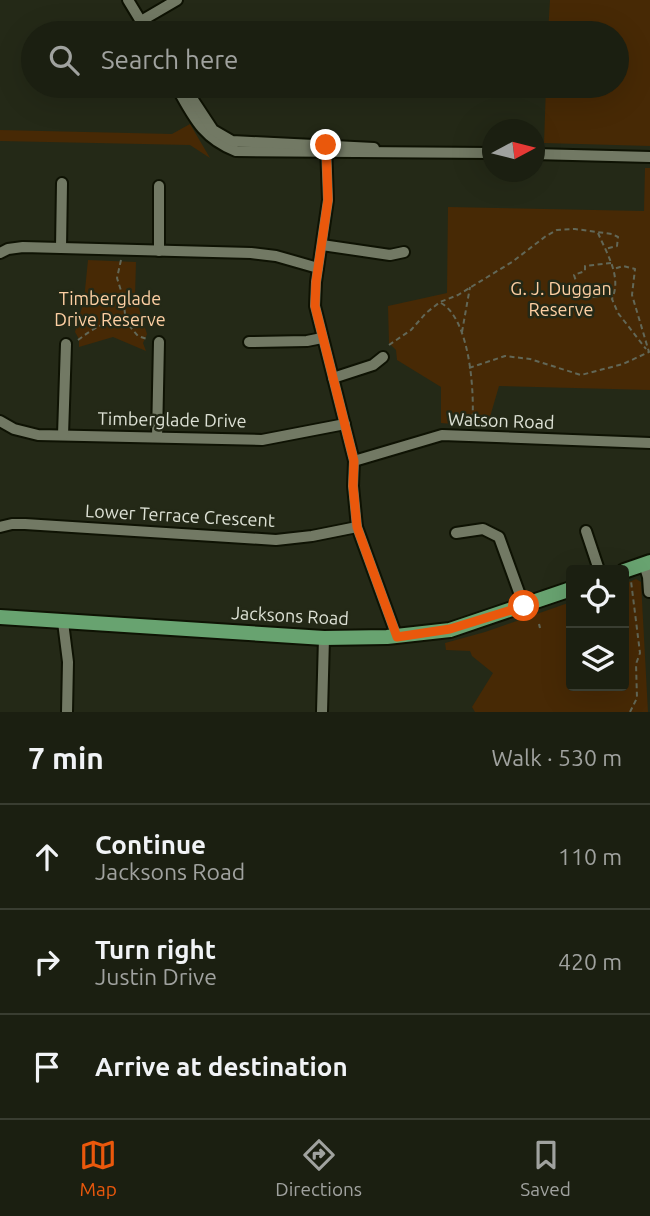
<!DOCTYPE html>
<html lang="en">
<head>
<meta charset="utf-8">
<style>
	body { margin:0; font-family:Ubuntu,sans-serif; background:#24271a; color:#f1f3f6 }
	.controls { position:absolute; right:21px; bottom:21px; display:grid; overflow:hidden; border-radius:7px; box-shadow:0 7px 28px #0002 }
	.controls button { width:63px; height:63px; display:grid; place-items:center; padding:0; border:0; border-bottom:2px solid #393d31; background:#1b1f11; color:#f1f3f6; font:35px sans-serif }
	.compass { position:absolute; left:482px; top:119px; width:63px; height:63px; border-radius:50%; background:#1b1f11; box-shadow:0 7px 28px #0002; rotate:83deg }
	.stop { position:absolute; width:21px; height:21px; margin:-16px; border:5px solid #ea580c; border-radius:50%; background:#fff }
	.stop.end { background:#ea580c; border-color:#fff; box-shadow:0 2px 7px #0008 }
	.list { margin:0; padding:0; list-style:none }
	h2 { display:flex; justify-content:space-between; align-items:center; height:91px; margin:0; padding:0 28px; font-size:30px }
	h2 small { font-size:23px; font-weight:400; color:#a0a29f }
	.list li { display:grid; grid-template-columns:46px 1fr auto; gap:21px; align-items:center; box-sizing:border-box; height:105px; padding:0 28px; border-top:2px solid #393d31 }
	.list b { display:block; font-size:26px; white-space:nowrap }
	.list p { margin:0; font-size:23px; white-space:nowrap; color:#a0a29f }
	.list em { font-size:23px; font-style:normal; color:#a0a29f }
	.icon { flex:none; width:38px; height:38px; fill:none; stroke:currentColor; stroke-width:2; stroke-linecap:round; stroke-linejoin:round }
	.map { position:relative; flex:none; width:650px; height:712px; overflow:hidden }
	.search { position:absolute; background:#1b1f11; box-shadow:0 7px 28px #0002; left:21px; right:21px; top:21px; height:77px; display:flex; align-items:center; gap:18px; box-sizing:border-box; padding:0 24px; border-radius:38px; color:#a0a29f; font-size:26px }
	.sheet { height:406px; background:#1b1f11 }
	nav { display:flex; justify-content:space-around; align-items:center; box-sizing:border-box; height:98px; border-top:2px solid #393d31; background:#1b1f11; font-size:19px; color:#a0a29f }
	nav a { display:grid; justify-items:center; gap:4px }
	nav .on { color:#ea580c }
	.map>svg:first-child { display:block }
</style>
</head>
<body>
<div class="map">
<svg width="650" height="712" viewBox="0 0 650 712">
	<rect width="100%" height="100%" fill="#242917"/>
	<g fill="#472905">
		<path d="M 550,0 L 650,0 L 650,146 L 544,143 L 546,86 L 617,86 L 617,33 L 548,33 Z"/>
		<path d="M 190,124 L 210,158 L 190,145 L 0,141 L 0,130 L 172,134 Z"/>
		<path d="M 645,168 L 650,168 L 650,390 L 499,386 L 487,427 L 441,423 L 441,387 L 397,360 L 396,350 L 389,343 L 388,306 L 447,293 L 448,207 L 644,211 Z"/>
		<path d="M 88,260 L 136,262 L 135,296 L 147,334 L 143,343 L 146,351 L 113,337 L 79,347 L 79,339 L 75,332 L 84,300 Z"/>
		<path d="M 636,579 L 641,582 L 648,712 L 475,712 L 472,707 L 493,673 L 472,656 L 470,651 L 446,650 L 445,643 L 485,632 L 571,602 L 571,686 L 624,686 L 624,584 Z"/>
	</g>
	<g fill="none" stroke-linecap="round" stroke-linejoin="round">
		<g stroke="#0e1203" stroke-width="14">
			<g id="minor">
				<path d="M 128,0 L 148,33"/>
				<path d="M 141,21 L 177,0"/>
				<path d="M 176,86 C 193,116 202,138 236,151 L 492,153"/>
				<path d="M 184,86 L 213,130 L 232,141 L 374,148"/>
				<path d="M 326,145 L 328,200 L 316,282 L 315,306 L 354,461 L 353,486 L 357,527 L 397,637"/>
				<path d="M 534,154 L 650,157"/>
				<path d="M 322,245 L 390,255 L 404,252"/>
				<path d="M 61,248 L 62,183"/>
				<path d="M 159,251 L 159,186"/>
				<path d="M 0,253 L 8,249 L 23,247 L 251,253 L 276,256 L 318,268"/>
				<path d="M 249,342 L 307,341 L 322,338"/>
				<path d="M 333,378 L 373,365 L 383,357"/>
				<path d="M 0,421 L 14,429 L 38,435 L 262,440 L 345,424"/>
				<path d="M 63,435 L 66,344"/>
				<path d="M 157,437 L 159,342"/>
				<path d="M 354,461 L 442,435 L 650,443"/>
				<path d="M 0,527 L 12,524 L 25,524 L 276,540 L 312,536 L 357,527"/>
				<path d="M 586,531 L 599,570"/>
				<path d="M 456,533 L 483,529 L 499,537 L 524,606"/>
				<path d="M 644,564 L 648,577 L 649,592"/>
				<path d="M 63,622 L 68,662 L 67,712"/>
				<path d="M 322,712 L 324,638"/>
			</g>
		</g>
		<g stroke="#0e1203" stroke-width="18">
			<g id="major">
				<path d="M 624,571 L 650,562"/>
				<path d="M 0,617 L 324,638 L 387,637 L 450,630 L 571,589"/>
			</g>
		</g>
		<g stroke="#626757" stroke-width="2" stroke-dasharray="5 3.5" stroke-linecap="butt">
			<path d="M 598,233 C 607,254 622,277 612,299 L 618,313 L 646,349"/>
			<path d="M 121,260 L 117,278 L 123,297 L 126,322 L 138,336 L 147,339"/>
			<path d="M 611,263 L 585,266 L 585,271 L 574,275 L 579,291 L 587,291 L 591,297 L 613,295"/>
			<path d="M 441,303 C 471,320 475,397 472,427"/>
			<path d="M 462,332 L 470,287"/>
			<path d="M 78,340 C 93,329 106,319 125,322"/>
			<path d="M 389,345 L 411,330 L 426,313 L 440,302 L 458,295 L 512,262 L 546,236 L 557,230 L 575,229 L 612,234 L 618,237 L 617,246 L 605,249"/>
			<path d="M 469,368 L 505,356 L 530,359 L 581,375 L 623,364 L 649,352 L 632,295 L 635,269 L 623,266 L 614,269"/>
			<path d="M 539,624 L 540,628"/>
			<path d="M 630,712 L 637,698 L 636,664 L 640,653 L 631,581"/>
		</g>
		<use href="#minor" stroke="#727964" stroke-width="10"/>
		<use href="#major" stroke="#68a370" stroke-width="14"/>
	</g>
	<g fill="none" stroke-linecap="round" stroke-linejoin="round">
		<path stroke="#ea580c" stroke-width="9" d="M 326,145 L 328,200 L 316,282 L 315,306 L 354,461 L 353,486 L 357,527 L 397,637 L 450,629 L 524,606"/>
	</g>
	<g text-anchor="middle" stroke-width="5" stroke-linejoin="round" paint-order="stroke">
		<g font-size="18" fill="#fdcfa3" stroke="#242917">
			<text x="561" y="295">G. J. Duggan<tspan x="561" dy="21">Reserve</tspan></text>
			<text x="110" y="305">Timberglade<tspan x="110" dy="21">Drive Reserve</tspan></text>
		</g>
		<g font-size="18" fill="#dde1d5" stroke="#242917">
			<text transform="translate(172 420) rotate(1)" y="6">Timberglade Drive</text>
			<text transform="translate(501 421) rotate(2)" y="6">Watson Road</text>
			<text transform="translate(180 516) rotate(3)" y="6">Lower Terrace Crescent</text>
			<text transform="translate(290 616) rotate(3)" y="6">Jacksons Road</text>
		</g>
	</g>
</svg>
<div class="controls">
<button><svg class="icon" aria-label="locate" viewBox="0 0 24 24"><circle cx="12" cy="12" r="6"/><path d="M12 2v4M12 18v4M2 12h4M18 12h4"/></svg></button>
<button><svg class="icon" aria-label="layers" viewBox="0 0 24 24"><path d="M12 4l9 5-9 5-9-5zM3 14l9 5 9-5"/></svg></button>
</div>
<svg class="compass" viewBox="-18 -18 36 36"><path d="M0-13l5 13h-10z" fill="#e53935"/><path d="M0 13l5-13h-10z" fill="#a0a29f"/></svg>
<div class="stop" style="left:524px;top:606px"></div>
<div class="stop end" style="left:326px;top:145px"></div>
<div class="search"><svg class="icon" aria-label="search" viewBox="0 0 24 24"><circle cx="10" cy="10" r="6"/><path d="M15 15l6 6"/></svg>Search here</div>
</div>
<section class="sheet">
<h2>7 min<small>Walk · 530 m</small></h2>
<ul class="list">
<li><svg class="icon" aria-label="ahead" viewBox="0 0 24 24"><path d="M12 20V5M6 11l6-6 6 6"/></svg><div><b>Continue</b><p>Jacksons Road</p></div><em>110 m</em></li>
<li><svg class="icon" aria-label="right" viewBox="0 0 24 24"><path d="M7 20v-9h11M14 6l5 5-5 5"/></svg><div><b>Turn right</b><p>Justin Drive</p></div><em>420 m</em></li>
<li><svg class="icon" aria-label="arrive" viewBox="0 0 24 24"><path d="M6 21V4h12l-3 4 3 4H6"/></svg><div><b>Arrive at destination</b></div></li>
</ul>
</section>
<nav>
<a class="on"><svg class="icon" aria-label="map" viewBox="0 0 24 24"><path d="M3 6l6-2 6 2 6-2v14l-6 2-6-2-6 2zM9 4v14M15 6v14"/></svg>Map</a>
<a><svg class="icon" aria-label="directions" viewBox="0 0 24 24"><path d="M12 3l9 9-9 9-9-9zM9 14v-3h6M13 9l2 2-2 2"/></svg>Directions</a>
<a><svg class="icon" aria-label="saved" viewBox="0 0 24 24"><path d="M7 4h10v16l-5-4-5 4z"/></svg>Saved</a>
</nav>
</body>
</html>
